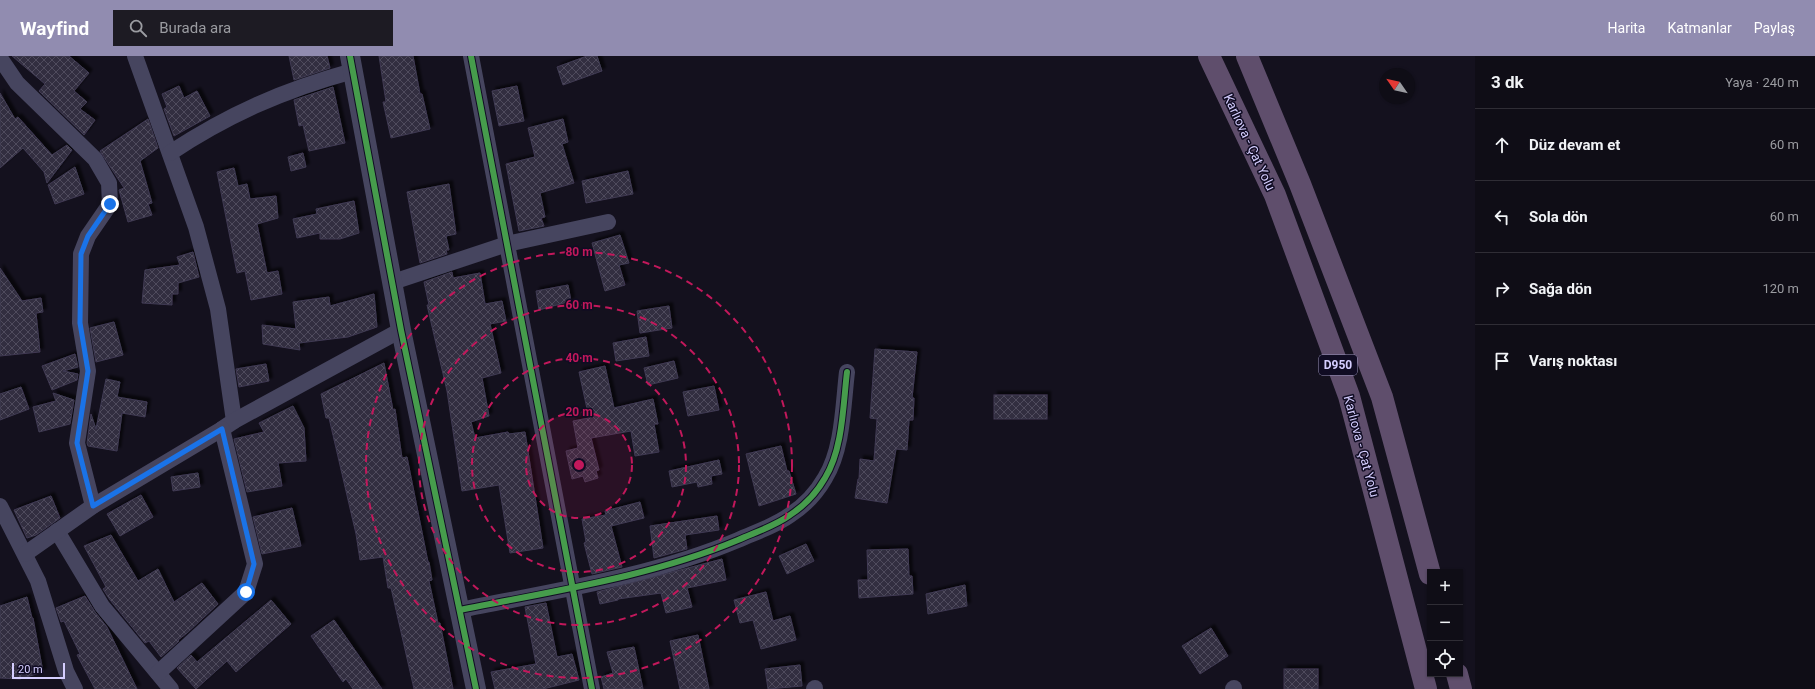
<!DOCTYPE html>
<html lang="tr">
<head>
<meta charset="utf-8">
<style>
	body { margin:0; font-family:Roboto,sans-serif; background:#1d1b23; color:#f1f3f6 }
	.controls { position:absolute; right:12px; bottom:12px; display:grid; overflow:hidden; border-radius:0px; box-shadow:0 1px 3px #0004 }
	.controls button { width:36px; height:36px; display:grid; place-items:center; padding:0; border:0; border-bottom:1px solid #2f2d35; background:#0f0d16; color:#f1f3f6; font:20px sans-serif }
	.compass { position:absolute; left:1379px; top:12px; width:36px; height:36px; border-radius:50%; background:#0f0d16; box-shadow:0 1px 3px #0004; rotate:304deg }
	.scale { position:absolute; left:12px; bottom:10px; width:53px; box-sizing:border-box; padding-left:4px; border:2px solid #d5ceff; border-top:0; font-size:11px; line-height:14px; white-space:nowrap; color:#d5ceff; -webkit-text-stroke:3px #100c23; paint-order:stroke }
	.stop { position:absolute; width:12px; height:12px; margin:-9px; border:3px solid #1a73e8; border-radius:50%; background:#fff }
	.stop.end { background:#1a73e8; border-color:#fff; box-shadow:0 1px 4px #0008 }
	.list { margin:0; padding:0; list-style:none }
	h2 { display:flex; justify-content:space-between; align-items:center; height:52px; margin:0; padding:0 16px; font-size:17px }
	h2 small { font-size:13px; font-weight:400; color:#9b9ca1 }
	.list li { display:grid; grid-template-columns:26px 1fr auto; gap:12px; align-items:center; box-sizing:border-box; height:72px; padding:0 16px; border-top:1px solid #2f2d35 }
	.list b { display:block; font-size:15px; white-space:nowrap }
	.list em { font-size:13px; font-style:normal; color:#9b9ca1 }
	.icon { flex:none; width:22px; height:22px; fill:none; stroke:currentColor; stroke-width:2; stroke-linecap:round; stroke-linejoin:round }
	.map { position:relative; flex:none; width:1475px; height:633px; overflow:hidden }
	header { display:flex; align-items:center; gap:24px; box-sizing:border-box; height:56px; padding:0 20px; background:#918cb0; color:#fff }
	header strong { font-size:19px }
	nav { display:flex; gap:22px; margin-inline-start:auto; font-size:14px }
	.search { width:280px; height:36px; background:#1d1b23; display:flex; align-items:center; gap:10px; box-sizing:border-box; padding:0 14px; border-radius:0px; color:#9b9ca1; font-size:15px }
	main { display:flex }
	aside { flex:1; background:#0f0d16 }
	.map>svg:first-child { display:block }
</style>
</head>
<body>
<header>
<strong>Wayfind</strong>
<div class="search"><svg class="icon" aria-label="search" viewBox="0 0 24 24"><circle cx="10" cy="10" r="6"/><path d="M15 15l6 6"/></svg>Burada ara</div>
<nav><a>Harita</a><a>Katmanlar</a><a>Paylaş</a></nav>
</header>
<main>
<div class="map">
<svg width="1475" height="633" viewBox="0 0 1475 633">
	<defs>
		<pattern id="building-cross-hatch" width="8" height="8" patternUnits="userSpaceOnUse"><rect width="8" height="8" fill="#322f40"/><path d="M0 0l8 8M0 8l8-8" fill="none" stroke="#4f4c5d"/></pattern>
		<filter id="shadow"><feDropShadow dx="3.5" dy="-3.5" stdDeviation="1" flood-color="#0009"/></filter>
	</defs>
	<rect width="100%" height="100%" fill="#14111e"/>
	<g fill="url(#building-cross-hatch)" stroke="#403a53" filter="url(#shadow)">
		<path d="M 12,0 L 69,0 L 89,17 L 74,35 L 87,46 L 80,53 L 95,64 L 84,79 L 39,35 L 45,28 Z"/>
		<path d="M 289,0 L 327,0 L 330,12 L 294,24 Z"/>
		<path d="M 379,0 L 413,0 L 420,38 L 422,38 L 430,73 L 391,82 L 383,46 L 386,46 Z"/>
		<path d="M 587,0 L 597,0 L 602,15 L 563,29 L 557,11 Z"/>
		<path d="M 179,30 L 184,42 L 197,35 L 210,60 L 174,80 L 164,53 L 167,51 L 162,38 Z"/>
		<path d="M 517,30 L 524,65 L 499,70 L 492,35 Z"/>
		<path d="M 333,31 L 345,87 L 309,95 L 303,69 L 299,70 L 294,44 Z"/>
		<path d="M 0,37 L 15,63 L 18,61 L 52,99 L 67,89 L 72,94 L 47,127 L 44,116 L 23,92 L 0,112 Z"/>
		<path d="M 148,63 L 158,92 L 140,105 L 152,147 L 148,148 L 152,159 L 128,166 L 119,134 L 124,132 L 100,95 Z"/>
		<path d="M 563,63 L 568,86 L 562,88 L 574,127 L 540,137 L 545,161 L 541,162 L 544,170 L 519,175 L 506,108 L 535,101 L 528,72 Z"/>
		<path d="M 303,97 L 306,111 L 291,115 L 288,101 Z"/>
		<path d="M 75,111 L 84,138 L 55,148 L 48,129 Z"/>
		<path d="M 234,112 L 238,130 L 247,128 L 250,143 L 276,140 L 278,162 L 257,168 L 267,217 L 278,215 L 282,238 L 251,244 L 245,215 L 237,217 L 217,116 Z"/>
		<path d="M 628,115 L 633,138 L 586,147 L 582,125 Z"/>
		<path d="M 449,128 L 456,178 L 446,180 L 449,194 L 446,194 L 447,198 L 420,207 L 407,136 Z"/>
		<path d="M 354,145 L 359,177 L 340,183 L 320,183 L 320,177 L 297,182 L 293,163 L 317,158 L 316,153 Z"/>
		<path d="M 620,179 L 629,207 L 619,209 L 625,229 L 605,235 L 592,187 Z"/>
		<path d="M 193,196 L 199,221 L 178,227 L 178,238 L 172,238 L 172,249 L 142,247 L 145,214 L 180,209 L 177,201 Z"/>
		<path d="M 0,212 L 22,245 L 41,242 L 43,256 L 36,257 L 40,296 L 0,300 Z"/>
		<path d="M 452,216 L 453,222 L 480,217 L 485,248 L 502,245 L 506,265 L 490,268 L 501,317 L 482,322 L 489,360 L 471,366 L 475,382 L 508,376 L 509,378 L 525,376 L 543,492 L 510,497 L 499,429 L 462,435 L 447,335 L 427,249 L 429,249 L 424,226 Z"/>
		<path d="M 568,229 L 571,245 L 539,254 L 536,235 Z"/>
		<path d="M 374,238 L 377,271 L 348,281 L 299,287 L 300,294 L 263,288 L 262,269 L 296,273 L 293,246 L 329,241 L 330,250 Z"/>
		<path d="M 669,250 L 672,272 L 640,277 L 637,255 Z"/>
		<path d="M 114,266 L 123,299 L 96,306 L 90,272 Z"/>
		<path d="M 646,281 L 649,300 L 616,305 L 613,287 Z"/>
		<path d="M 875,293 L 917,296 L 912,342 L 914,342 L 913,364 L 909,364 L 907,394 L 896,393 L 887,447 L 855,442 L 858,423 L 859,423 L 860,403 L 874,405 L 877,363 L 870,362 Z"/>
		<path d="M 75,298 L 78,311 L 63,315 L 78,318 L 77,324 L 52,334 L 42,310 Z"/>
		<path d="M 674,305 L 678,322 L 648,329 L 644,312 Z"/>
		<path d="M 384,307 L 393,354 L 395,353 L 402,402 L 407,401 L 428,506 L 429,506 L 432,524 L 429,525 L 438,567 L 440,567 L 453,633 L 414,633 L 391,532 L 388,532 L 383,501 L 360,504 L 356,478 L 329,362 L 326,362 L 321,338 Z"/>
		<path d="M 266,308 L 269,325 L 239,331 L 236,313 Z"/>
		<path d="M 605,310 L 614,352 L 653,343 L 658,368 L 654,368 L 659,396 L 635,400 L 631,375 L 591,382 L 599,414 L 596,415 L 598,422 L 585,426 L 583,420 L 572,423 L 566,395 L 578,392 L 573,365 L 589,362 L 579,316 Z"/>
		<path d="M 106,323 L 120,326 L 117,341 L 147,346 L 145,361 L 122,357 L 117,395 L 88,390 L 87,387 L 91,358 L 96,373 Z"/>
		<path d="M 714,330 L 719,354 L 688,360 L 683,336 Z"/>
		<path d="M 21,331 L 29,353 L 0,364 L 0,338 Z"/>
		<path d="M 53,337 L 74,344 L 70,368 L 39,376 L 33,351 L 56,345 Z"/>
		<rect x="994" y="339" width="53" height="24"/>
		<path d="M 293,350 L 304,372 L 306,405 L 278,407 L 282,430 L 247,436 L 234,383 L 264,376 L 259,367 Z"/>
		<path d="M 781,390 L 787,415 L 789,415 L 796,438 L 759,450 L 746,398 Z"/>
		<path d="M 719,404 L 722,418 L 711,420 L 712,428 L 698,431 L 697,426 L 672,431 L 669,415 Z"/>
		<path d="M 198,417 L 200,431 L 173,435 L 171,421 Z"/>
		<path d="M 141,439 L 153,461 L 120,480 L 107,458 Z"/>
		<path d="M 51,440 L 60,462 L 36,479 L 27,482 L 14,454 Z"/>
		<path d="M 640,446 L 644,462 L 611,470 L 622,511 L 592,518 L 584,487 L 586,486 L 582,463 L 606,459 L 605,455 Z"/>
		<path d="M 292,452 L 301,490 L 262,498 L 253,461 Z"/>
		<path d="M 717,460 L 719,474 L 685,479 L 687,493 L 654,502 L 650,470 Z"/>
		<path d="M 111,479 L 138,525 L 158,513 L 174,546 L 202,527 L 218,548 L 187,577 L 178,584 L 179,585 L 161,601 L 149,585 L 145,587 L 110,544 L 103,533 L 106,531 L 84,490 Z"/>
		<path d="M 806,488 L 814,505 L 787,518 L 779,500 Z"/>
		<path d="M 908,493 L 909,520 L 912,520 L 913,538 L 859,542 L 858,524 L 868,524 L 867,494 Z"/>
		<path d="M 722,503 L 726,524 L 687,532 L 692,551 L 666,557 L 661,537 L 618,543 L 618,544 L 600,548 L 597,536 Z"/>
		<path d="M 965,529 L 967,550 L 928,558 L 926,538 Z"/>
		<path d="M 766,536 L 773,565 L 790,560 L 796,584 L 761,593 L 753,564 L 740,567 L 734,544 Z"/>
		<path d="M 85,540 L 95,556 L 107,571 L 137,633 L 95,633 L 77,599 L 80,598 L 64,565 L 61,566 L 56,552 Z"/>
		<path d="M 27,541 L 32,562 L 33,562 L 43,616 L 20,623 L 0,622 L 0,550 Z"/>
		<path d="M 271,544 L 291,568 L 236,616 L 227,605 L 196,633 L 177,612 L 191,599 L 197,606 Z"/>
		<path d="M 546,547 L 557,601 L 572,598 L 579,624 L 543,633 L 495,633 L 491,616 L 536,608 L 525,551 Z"/>
		<path d="M 334,564 L 382,633 L 353,633 L 346,623 L 343,626 L 311,580 Z"/>
		<path d="M 1211,572 L 1228,600 L 1200,618 L 1182,590 Z"/>
		<path d="M 698,579 L 709,633 L 680,633 L 670,585 Z"/>
		<path d="M 634,591 L 643,633 L 604,633 L 601,621 L 613,617 L 607,596 Z"/>
		<path d="M 800,609 L 802,630 L 768,633 L 765,613 Z"/>
		<rect x="1284" y="613" width="34" height="20"/>
	</g>
	<g fill="none" stroke-linecap="round" stroke-linejoin="round">
		<g stroke="#46455f" stroke-width="16">
			<path d="M 135,0 L 196,171 L 218,253 L 234,365"/>
			<path d="M 471,0 L 592,633"/>
			<path d="M 0,2 L 17,27 L 95,103 L 109,127 L 110,148 L 88,180 L 81,198 L 80,267 L 88,315 L 77,387 L 93,450"/>
			<path d="M 170,97 C 229,58 284,34 353,15"/>
			<path d="M 393,226 L 507,188 L 608,166"/>
			<path d="M 0,450 L 38,525 L 66,615 L 75,633"/>
			<path d="M 57,475 L 102,550 L 171,633"/>
			<path d="M 25,498 L 93,450 L 222,373 L 234,365 L 401,274"/>
			<path d="M 460,554 C 553,535 650,521 738,484 C 756,476 775,470 790,459 C 804,450 817,436 825,422 C 843,393 843,349 847,316"/>
			<path d="M 158,617 L 246,536 L 255,508 L 222,373"/>
			<path d="M 814,633 L 815,632"/>
			<path d="M 1233,633 L 1234,632"/>
		</g>
		<path stroke="#46455f" stroke-width="20" d="M 350,0 L 401,274 L 476,633"/>
		<g stroke="#5f4e6c" stroke-width="22">
			<path d="M 1209,0 L 1275,139 L 1349,340 L 1426,633"/>
			<path d="M 1247,0 L 1300,128 L 1382,341 L 1430,518"/>
			<path d="M 1457,618 L 1461,633"/>
		</g>
		<g stroke="#100c23" stroke-width="8">
			<g id="cycleway">
				<path d="M 350,0 L 401,274 L 476,633"/>
				<path d="M 471,0 L 592,633"/>
				<path d="M 460,554 C 553,535 650,521 738,484 C 756,476 775,470 790,459 C 804,450 817,436 825,422 C 843,393 843,349 847,316"/>
			</g>
		</g>
		<use href="#cycleway" stroke="#469c4c" stroke-width="6"/>
	</g>
	<g fill="none" stroke-linecap="round" stroke-linejoin="round">
		<path stroke="#1a73e8" stroke-width="5" d="M 110,148 L 88,180 L 81,198 L 80,267 L 88,315 L 77,387 L 93,450 L 222,373 L 254,508 L 246,536"/>
	</g>
	<circle cx="579" cy="409" r="53" fill="#c2185b" fill-opacity=".12"/>
	<g fill="none" stroke="#c2185b" stroke-width="2" stroke-dasharray="7 5">
		<circle cx="579" cy="409" r="53"/>
		<circle cx="579" cy="409" r="107"/>
		<circle cx="579" cy="409" r="160"/>
		<circle cx="579" cy="409" r="213"/>
	</g>
	<g text-anchor="middle" stroke-width="3" stroke-linejoin="round" paint-order="stroke">
		<rect fill="#100c23" stroke="#9a94bd" stroke-width="1" x="1319" y="299" width="38" height="20" rx="3"/>
		<g font-size="12" font-weight="bold" fill="#d5ceff">
			<text x="1338" y="313">D950</text>
		</g>
		<g font-size="13" fill="#d5ceff" stroke="#100c23">
			<text transform="translate(1250 86) rotate(65)" y="5">Karlıova - Çat Yolu</text>
			<text transform="translate(1362 390) rotate(75)" y="5">Karlıova - Çat Yolu</text>
		</g>
	</g>
	<circle cx="579" cy="409" r="6" fill="#c2185b" stroke="#100c23" stroke-width="2"/>
	<g font-size="12" text-anchor="middle" font-weight="bold" fill="#c2185b" stroke="#100c23" stroke-width="3" stroke-linejoin="round" paint-order="stroke">
		<text x="579" y="200">80 m</text>
		<text x="579" y="253">60 m</text>
		<text x="579" y="306">40 m</text>
		<text x="579" y="360">20 m</text>
	</g>
</svg>
<div class="controls">
<button>+</button>
<button>−</button>
<button><svg class="icon" aria-label="locate" viewBox="0 0 24 24"><circle cx="12" cy="12" r="6"/><path d="M12 2v4M12 18v4M2 12h4M18 12h4"/></svg></button>
</div>
<svg class="compass" viewBox="-18 -18 36 36"><path d="M0-13l5 13h-10z" fill="#e53935"/><path d="M0 13l5-13h-10z" fill="#9b9ca1"/></svg>
<div class="scale">20 m</div>
<div class="stop" style="left:246px;top:536px"></div>
<div class="stop end" style="left:110px;top:148px"></div>
</div>
<aside>
<h2>3 dk<small>Yaya · 240 m</small></h2>
<ul class="list">
<li><svg class="icon" aria-label="ahead" viewBox="0 0 24 24"><path d="M12 20V5M6 11l6-6 6 6"/></svg><div><b>Düz devam et</b></div><em>60 m</em></li>
<li><svg class="icon" aria-label="left" viewBox="0 0 24 24"><path d="M17 20v-9H6M10 6l-5 5 5 5"/></svg><div><b>Sola dön</b></div><em>60 m</em></li>
<li><svg class="icon" aria-label="right" viewBox="0 0 24 24"><path d="M7 20v-9h11M14 6l5 5-5 5"/></svg><div><b>Sağa dön</b></div><em>120 m</em></li>
<li><svg class="icon" aria-label="arrive" viewBox="0 0 24 24"><path d="M6 21V4h12l-3 4 3 4H6"/></svg><div><b>Varış noktası</b></div></li>
</ul>
</aside>
</main>
</body>
</html>
